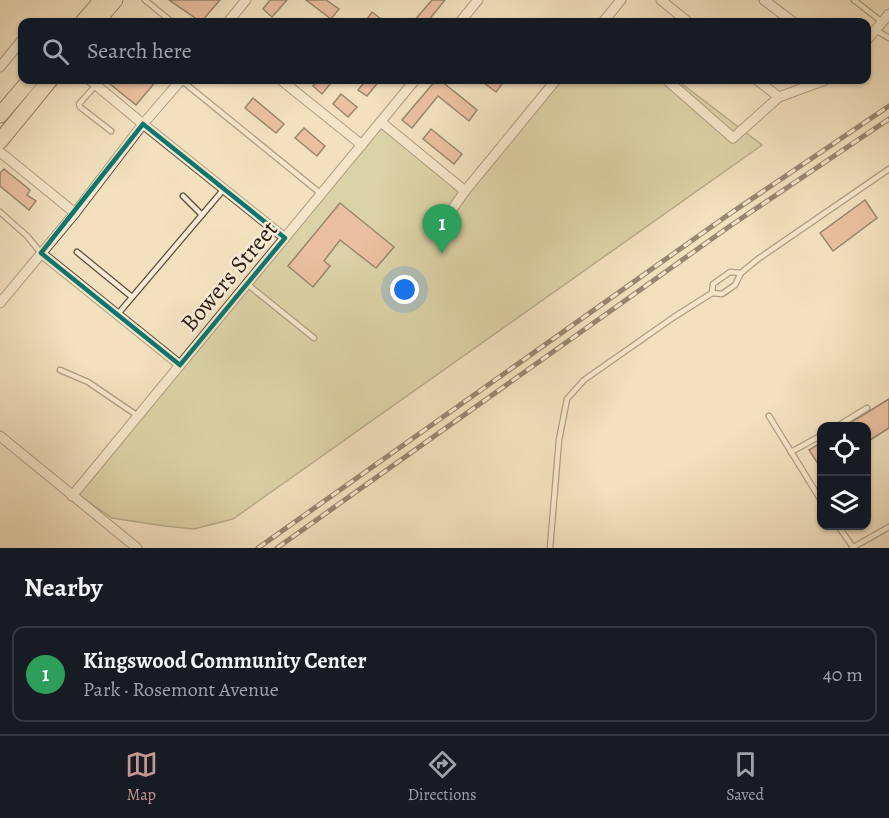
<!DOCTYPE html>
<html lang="en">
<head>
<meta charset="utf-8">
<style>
	body { margin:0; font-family:Alegreya,serif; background:#20242c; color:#f1f3f6 }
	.controls { position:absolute; right:18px; bottom:18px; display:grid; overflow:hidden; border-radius:12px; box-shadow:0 2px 4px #0004 }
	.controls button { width:54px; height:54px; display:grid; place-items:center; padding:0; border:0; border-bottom:2px solid #363941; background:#171b24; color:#f1f3f6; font:30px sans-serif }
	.you { position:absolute; left:405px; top:290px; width:21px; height:21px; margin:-15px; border:4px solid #fff; border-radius:50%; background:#1a73e8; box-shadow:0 0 0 9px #1a73e833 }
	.badge { display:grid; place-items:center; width:39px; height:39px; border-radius:50%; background:#c59692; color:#fff; font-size:20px; font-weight:700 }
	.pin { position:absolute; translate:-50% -50px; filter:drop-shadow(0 2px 3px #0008) }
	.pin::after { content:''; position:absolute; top:32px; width:21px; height:18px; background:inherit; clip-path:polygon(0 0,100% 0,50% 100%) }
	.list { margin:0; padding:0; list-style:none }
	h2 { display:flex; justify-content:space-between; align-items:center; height:78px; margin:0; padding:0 24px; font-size:26px }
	h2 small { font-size:20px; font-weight:400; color:#9ea1a6 }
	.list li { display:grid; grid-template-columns:39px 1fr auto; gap:18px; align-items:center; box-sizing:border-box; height:96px; margin:0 12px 12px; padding:0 12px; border:2px solid #363941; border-radius:12px }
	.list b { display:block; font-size:22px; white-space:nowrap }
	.list p { margin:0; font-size:20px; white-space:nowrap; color:#9ea1a6 }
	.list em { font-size:20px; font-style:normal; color:#9ea1a6 }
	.icon { flex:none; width:33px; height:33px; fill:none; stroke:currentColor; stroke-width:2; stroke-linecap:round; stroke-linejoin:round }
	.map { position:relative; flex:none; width:889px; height:548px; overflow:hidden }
	.search { position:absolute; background:#171b24; box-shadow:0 2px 4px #0004; left:18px; right:18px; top:18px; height:66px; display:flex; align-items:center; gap:15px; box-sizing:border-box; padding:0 21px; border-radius:12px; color:#9ea1a6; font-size:22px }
	.sheet { height:186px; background:#171b24 }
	nav { display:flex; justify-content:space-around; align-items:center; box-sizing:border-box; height:84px; border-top:2px solid #363941; background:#171b24; font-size:16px; color:#9ea1a6 }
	nav a { display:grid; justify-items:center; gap:3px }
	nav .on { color:#c59692 }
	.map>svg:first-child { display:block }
</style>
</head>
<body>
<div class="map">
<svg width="889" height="548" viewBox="0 0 889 548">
	<rect width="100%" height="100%" fill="#f2e0be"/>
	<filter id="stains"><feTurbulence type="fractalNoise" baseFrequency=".00333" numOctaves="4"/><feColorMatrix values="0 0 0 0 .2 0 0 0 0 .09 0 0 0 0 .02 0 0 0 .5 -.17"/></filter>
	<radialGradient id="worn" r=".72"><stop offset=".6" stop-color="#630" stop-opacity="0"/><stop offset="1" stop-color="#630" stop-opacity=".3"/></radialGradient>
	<path fill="#c2c08c" stroke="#766d4e" stroke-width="1.5" d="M 556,80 L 677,80 L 762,145 L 233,519 L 194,529 L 165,526 L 112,518 L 78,495 L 378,126 L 463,193 Z"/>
	<g fill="#df997c" stroke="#2b1a10" stroke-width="1.5">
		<path d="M 169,0 L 220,0 L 201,22 Z"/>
		<path d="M 270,0 L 287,0 L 272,17 L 263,9 Z"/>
		<path d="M 306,0 L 326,0 L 339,9 L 331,19 Z"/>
		<path d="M 432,0 L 445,0 L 427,22 L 413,22 Z"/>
		<path d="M 372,12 L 385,22 L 365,22 Z"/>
		<path d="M 105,80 L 157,80 L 136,105 Z"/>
		<path d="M 318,80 L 325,80 L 330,84 L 322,94 L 313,86 Z"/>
		<path d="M 366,80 L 380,80 L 367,96 L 358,90 Z"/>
		<path d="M 436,80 L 440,80 L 477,110 L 469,121 L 438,96 L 412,128 L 402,120 Z"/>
		<path d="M 480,80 L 498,80 L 503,83 L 496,92 Z"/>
		<path d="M 341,94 L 357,107 L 348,117 L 333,104 Z"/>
		<path d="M 253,98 L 284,124 L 276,133 L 245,108 Z"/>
		<path d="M 304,128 L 325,146 L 317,156 L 295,138 Z"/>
		<path d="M 431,129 L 462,154 L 454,164 L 423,139 Z"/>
		<path d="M 4,169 L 30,190 L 27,195 L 36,201 L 29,210 L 0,186 L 0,173 Z"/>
		<path d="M 865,200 L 877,218 L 833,251 L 820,233 Z"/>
		<path d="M 340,203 L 394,247 L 376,268 L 340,240 L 324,261 L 330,266 L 313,287 L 288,266 Z"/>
		<path d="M 889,399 L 889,428 L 867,442 L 867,426 L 845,426 Z"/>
		<path d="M 822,442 L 822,470 L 809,450 Z"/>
	</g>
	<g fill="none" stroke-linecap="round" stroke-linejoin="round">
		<g stroke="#5d4c3c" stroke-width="7">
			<g id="service">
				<path d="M 145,0 L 172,22"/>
				<path d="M 854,0 L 882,22"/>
				<path d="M 876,30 L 889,38"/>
				<path d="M 181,80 L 320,193"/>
				<path d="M 96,85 L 79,104 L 80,107 L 111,131"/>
				<path d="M 183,196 L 202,215"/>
				<path d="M 0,212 L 27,236 L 41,253"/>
				<path d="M 77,252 L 132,297"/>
				<path d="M 247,284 L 314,338"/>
				<path d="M 712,293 L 713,284 L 730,272 L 741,273"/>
				<path d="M 117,315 L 224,189"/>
				<path d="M 60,370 L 88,382 L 138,416"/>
				<path d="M 769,416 L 822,502"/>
				<path d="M 836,427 L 867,408"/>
				<path d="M 791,452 L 822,435"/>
				<path d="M 838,526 L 853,547"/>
				<path d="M 550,548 L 559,440 L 567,399 L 584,380 L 674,317 L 712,293 L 722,294 L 735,285 L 741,273 L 758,259 L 889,169"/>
				<path d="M 852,548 L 889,527"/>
			</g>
		</g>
		<g stroke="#5d4c3c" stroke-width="11">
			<g id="minor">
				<path d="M 661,0 L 688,22"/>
				<path d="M 764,0 L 793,22"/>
				<path d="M 228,22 L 246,0"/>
				<path d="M 460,22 L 478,0"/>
				<path d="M 603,22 L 621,0"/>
				<path d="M 866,41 L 889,14"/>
				<path d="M 0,67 L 22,40"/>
				<path d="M 90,80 L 143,124 L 285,238"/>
				<path d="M 281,80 L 362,145"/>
				<path d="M 667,80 L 733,138 L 779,97 L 825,80"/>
				<path d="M 757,80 L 779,97"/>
				<path d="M 381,122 L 465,191"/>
				<path d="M 0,152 L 75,213"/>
				<path d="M 451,211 L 465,191 L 556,80"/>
				<path d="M 41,253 L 180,365"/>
				<path d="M 0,303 L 75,213 L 143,124 L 181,80"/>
				<path d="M 0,436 L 137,548"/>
				<path d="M 72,496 L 415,80"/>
			</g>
		</g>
		<g stroke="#2b1a10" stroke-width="17">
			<g id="primary">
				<path d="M 83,22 L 100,2"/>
				<path d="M 96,22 L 115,0"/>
				<path d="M 0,115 L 30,80"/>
				<path d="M 0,141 L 50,80"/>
			</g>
		</g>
		<use href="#service" stroke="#f7ebd5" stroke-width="4.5"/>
		<use href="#minor" stroke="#f7ebd5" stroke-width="9"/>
		<use href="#primary" stroke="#f2e0be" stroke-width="15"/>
		<g stroke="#2b1a10" stroke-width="5">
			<g id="rail">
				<path d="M 258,548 L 728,215 L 889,106"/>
				<path d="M 277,548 L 730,226 L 889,119"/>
			</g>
		</g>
		<use href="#rail" stroke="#f7ebd5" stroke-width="3" stroke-dasharray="9" stroke-linecap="butt"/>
	</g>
	<path d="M0 0H889V548H0ZM 143,124 L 285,238 L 180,365 L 41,253 Z" fill="#f2e0be" fill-opacity=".55" fill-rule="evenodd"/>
	<path fill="none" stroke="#0f766e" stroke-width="4.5" stroke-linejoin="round" d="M 143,124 L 285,238 L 180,365 L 41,253 Z"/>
	<g text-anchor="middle" stroke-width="5" stroke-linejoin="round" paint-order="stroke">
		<g font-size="24" fill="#2b1a10" stroke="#f7ebd5">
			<text transform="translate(229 276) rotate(-50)" y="8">Bowers Street</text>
		</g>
	</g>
	<rect width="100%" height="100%" filter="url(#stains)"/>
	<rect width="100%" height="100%" fill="url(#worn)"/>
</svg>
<div class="controls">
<button><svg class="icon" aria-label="locate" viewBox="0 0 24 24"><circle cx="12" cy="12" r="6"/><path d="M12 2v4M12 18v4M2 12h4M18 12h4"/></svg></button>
<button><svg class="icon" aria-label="layers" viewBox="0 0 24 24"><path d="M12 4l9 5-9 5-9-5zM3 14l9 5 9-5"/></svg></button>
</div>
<div class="you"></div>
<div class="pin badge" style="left:442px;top:254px;background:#2e9e5b">1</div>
<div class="search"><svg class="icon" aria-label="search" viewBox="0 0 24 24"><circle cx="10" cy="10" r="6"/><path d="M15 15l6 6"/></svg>Search here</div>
</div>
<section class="sheet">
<h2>Nearby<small></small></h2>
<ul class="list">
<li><span class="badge" style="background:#2e9e5b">1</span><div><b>Kingswood Community Center</b><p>Park · Rosemont Avenue</p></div><em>40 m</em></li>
</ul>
</section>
<nav>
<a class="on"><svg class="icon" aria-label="map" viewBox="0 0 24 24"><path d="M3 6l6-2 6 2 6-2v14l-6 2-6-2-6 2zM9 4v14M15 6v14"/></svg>Map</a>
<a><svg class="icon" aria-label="directions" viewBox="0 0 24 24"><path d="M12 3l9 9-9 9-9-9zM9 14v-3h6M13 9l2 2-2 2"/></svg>Directions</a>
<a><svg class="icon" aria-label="saved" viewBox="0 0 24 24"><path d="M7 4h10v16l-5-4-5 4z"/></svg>Saved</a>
</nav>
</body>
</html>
